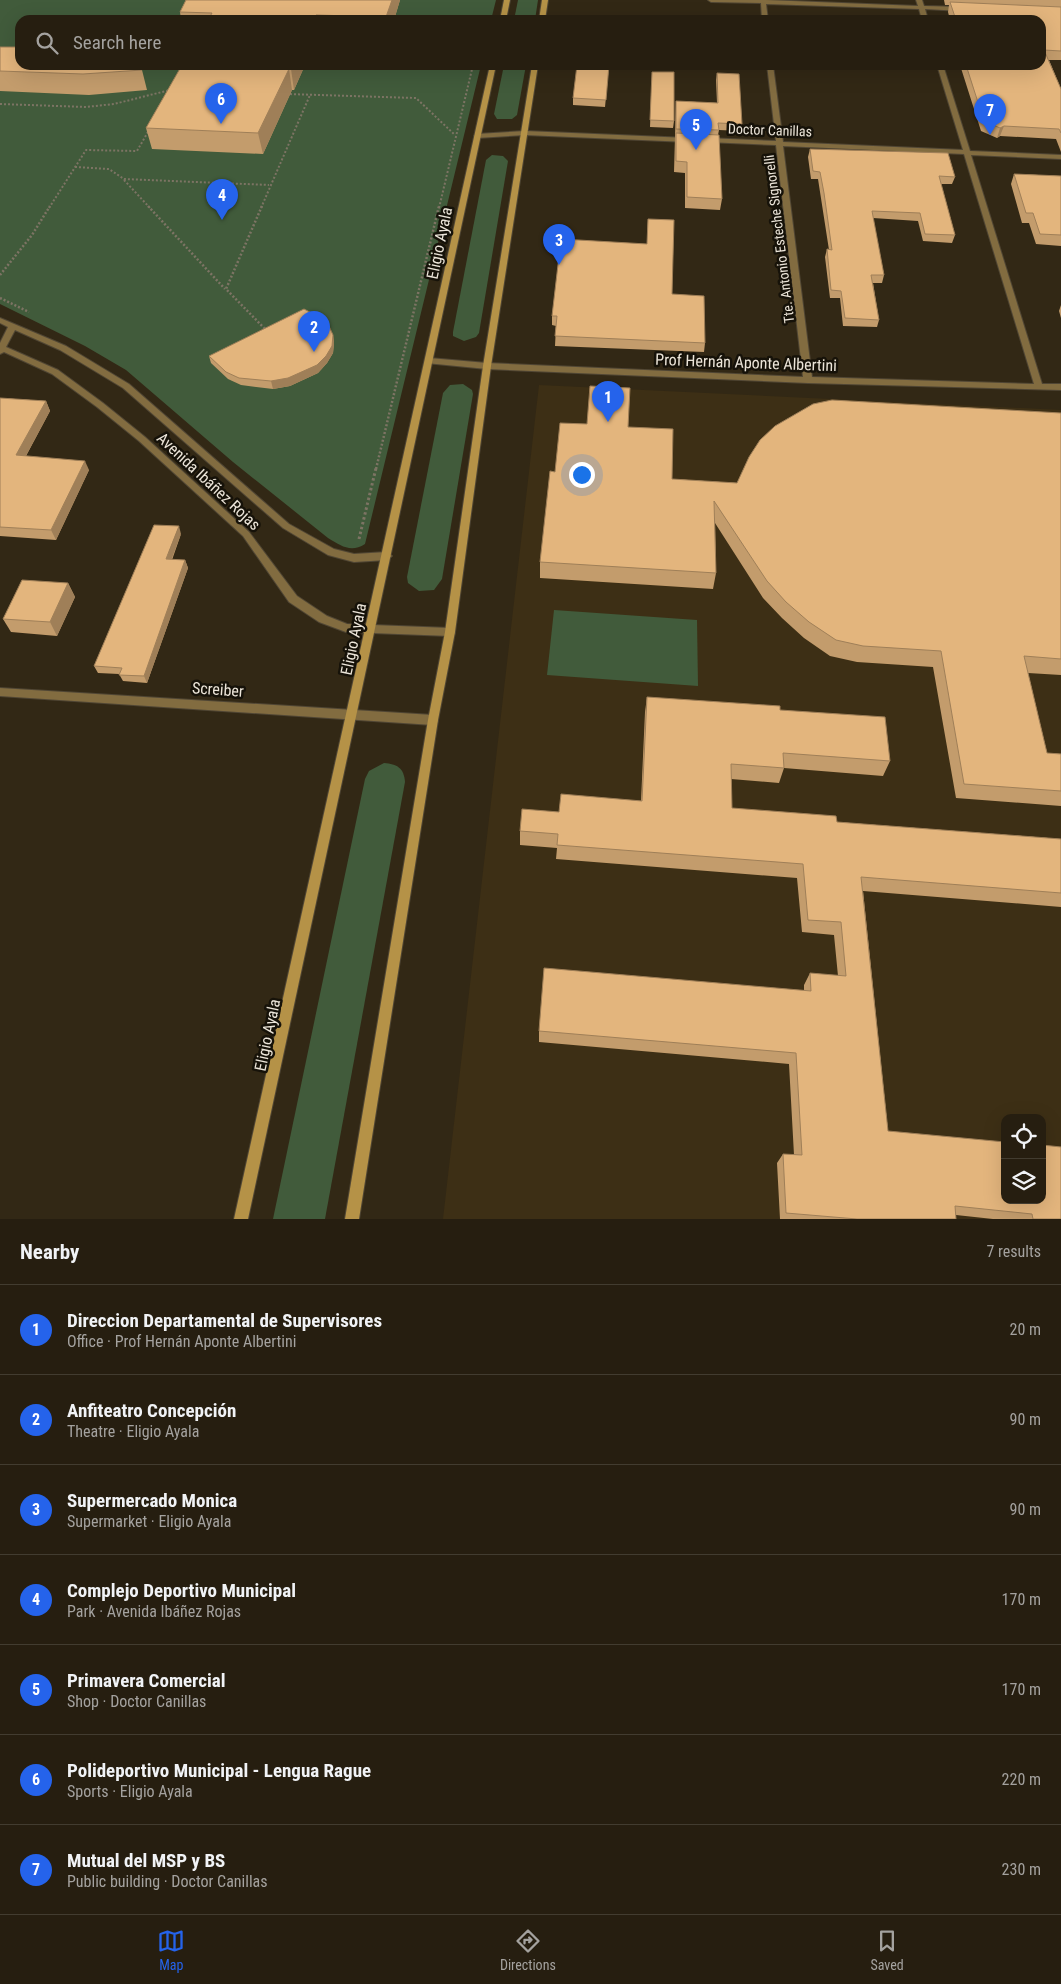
<!DOCTYPE html>
<html lang="en">
<head>
<meta charset="utf-8">
<style>
	body { margin:0; font-family:"Roboto Condensed",sans-serif; background:#2e2719; color:#f1f3f6 }
	.controls { position:absolute; right:15px; bottom:15px; display:grid; overflow:hidden; border-radius:10px; box-shadow:0 5px 20px #0002 }
	.controls button { width:45px; height:45px; display:grid; place-items:center; padding:0; border:0; border-bottom:1px solid #423c30; background:#261e10; color:#f1f3f6; font:25px sans-serif }
	.you { position:absolute; left:581px; top:474px; width:18px; height:18px; margin:-12px; border:4px solid #fff; border-radius:50%; background:#1a73e8; box-shadow:0 0 0 8px #1a73e833 }
	.badge { display:grid; place-items:center; width:32px; height:32px; border-radius:50%; background:#2563eb; color:#fff; font-size:16px; font-weight:700 }
	.pin { position:absolute; translate:-50% -41px; filter:drop-shadow(0 1px 2px #0008) }
	.pin::after { content:''; position:absolute; top:26px; width:18px; height:15px; background:inherit; clip-path:polygon(0 0,100% 0,50% 100%) }
	.list { margin:0; padding:0; list-style:none }
	h2 { display:flex; justify-content:space-between; align-items:center; height:65px; margin:0; padding:0 20px; font-size:21px }
	h2 small { font-size:16px; font-weight:400; color:#a4a29f }
	.list li { display:grid; grid-template-columns:32px 1fr auto; gap:15px; align-items:center; box-sizing:border-box; height:90px; padding:0 20px; border-top:1px solid #423c30 }
	.list b { display:block; font-size:19px; white-space:nowrap }
	.list p { margin:0; font-size:16px; white-space:nowrap; color:#a4a29f }
	.list em { font-size:16px; font-style:normal; color:#a4a29f }
	.icon { flex:none; width:28px; height:28px; fill:none; stroke:currentColor; stroke-width:2; stroke-linecap:round; stroke-linejoin:round }
	.map { position:relative; flex:none; width:1061px; height:1219px; overflow:hidden }
	.search { position:absolute; background:#261e10; box-shadow:0 5px 20px #0002; left:15px; right:15px; top:15px; height:55px; display:flex; align-items:center; gap:12px; box-sizing:border-box; padding:0 18px; border-radius:15px; color:#a4a29f; font-size:19px }
	.sheet { height:695px; background:#261e10 }
	nav { display:flex; justify-content:space-around; align-items:center; box-sizing:border-box; height:70px; border-top:1px solid #423c30; background:#261e10; font-size:14px; color:#a4a29f }
	nav a { display:grid; justify-items:center; gap:2px }
	nav .on { color:#2563eb }
	.map>svg:first-child { display:block }
</style>
</head>
<body>
<div class="map">
<svg width="1061" height="1219" viewBox="0 0 1061 1219">
	<rect width="100%" height="100%" fill="#322815"/>
	<path fill="#3d2f15" fill-rule="evenodd" d="M 539,385 L 1061,410 L 1061,1219 L 443,1219 ZM 1005,1118 L 1042,1118 L 1042,1200 L 1005,1200 Z"/>
	<g fill="#415b3b">
		<path d="M 0,0 L 496,0 L 491,20 L 20,20 L 20,65 L 481,65 L 365,544 C 351,553 341,546 328,538 L 233,462 L 126,370 L 85,346 L 0,304 Z"/>
		<path d="M 518,0 L 538,0 L 535,20 L 514,20 Z"/>
		<path d="M 504,65 L 526,65 L 517,115 L 512,119 L 497,119 L 494,114 Z"/>
		<path d="M 492,155 L 503,156 L 508,161 L 479,333 L 476,337 L 464,341 L 453,336 L 453,332 L 486,160 Z"/>
		<path d="M 463,384 L 472,390 L 473,394 L 442,579 L 434,590 L 419,591 L 408,583 L 407,577 L 443,393 L 450,385 Z"/>
		<path d="M 554,610 L 697,620 L 698,686 L 547,675 Z"/>
		<path d="M 384,763 C 397,764 404,768 405,782 L 325,1219 L 273,1219 L 365,779 L 369,771 Z"/>
	</g>
	<g fill="none" stroke-linecap="round" stroke-linejoin="round">
		<g stroke="#504634" stroke-width="2">
			<g id="street">
				<path d="M 708,0 L 766,0 L 918,6 L 916,0 L 922,0 L 924,6 L 962,7 L 965,9 L 962,11 L 925,9 L 928,20 L 922,20 L 919,9 L 766,4 L 768,20 L 762,20 L 761,3 L 711,2 Z"/>
				<path d="M 767,65 L 773,65 L 783,142 L 963,150 L 937,65 L 943,65 L 970,151 L 1061,155 L 1061,159 L 971,155 L 1042,384 L 1061,384 L 1061,390 L 808,383 L 487,369 L 426,363 L 425,361 L 429,358 L 487,363 L 803,377 L 776,145 L 707,142 L 704,140 L 707,138 L 776,141 ZM 783,146 L 964,154 L 1034,384 L 812,377 Z"/>
				<path d="M 525,131 L 688,138 L 691,140 L 688,142 L 525,135 L 477,138 L 474,136 L 477,134 Z"/>
				<path d="M 0,318 L 66,346 L 129,384 L 289,524 L 334,549 L 354,554 L 387,552 L 392,556 L 387,560 L 354,562 L 328,555 L 283,528 L 123,388 L 60,350 L 15,330 L 6,347 L 58,370 L 103,403 L 145,437 L 249,532 L 297,596 L 327,616 L 347,624 L 450,628 L 454,629 L 455,632 L 454,635 L 450,636 L 346,632 L 319,622 L 289,602 L 243,536 L 139,441 L 97,407 L 52,374 L 4,352 L 0,354 L 0,343 L 8,327 L 0,323 Z"/>
				<path d="M 0,688 L 433,715 L 437,717 L 438,720 L 437,723 L 433,725 L 0,696 Z"/>
			</g>
		</g>
		<g stroke="#504634" stroke-width="2">
			<g id="secondary">
				<path d="M 504,0 L 510,0 L 506,20 L 500,20 Z"/>
				<path d="M 542,0 L 548,0 L 545,20 L 539,20 Z"/>
				<path d="M 490,65 L 496,65 L 248,1219 L 234,1219 Z"/>
				<path d="M 532,65 L 538,65 L 491,366 L 455,632 L 438,720 L 359,1219 L 345,1219 L 428,720 L 445,632 L 483,366 Z"/>
			</g>
		</g>
		<g stroke="#7d7464" stroke-width="2" stroke-dasharray="2 2" stroke-linecap="butt">
			<path d="M 286,94 L 416,98 L 455,135"/>
			<path d="M 0,104 L 86,107 L 114,104 L 170,90"/>
			<path d="M 75,167 L 109,169 L 124,179 L 269,185"/>
			<path d="M 124,180 L 150,208"/>
			<path d="M 49,208 L 86,150 L 137,151 L 149,130"/>
			<path d="M 261,208 L 310,95"/>
			<path d="M 439,208 L 473,65"/>
		</g>
		<g stroke="#7d7464" stroke-width="2.5" stroke-dasharray="2 2" stroke-linecap="butt">
			<path d="M 148,206 L 225,289"/>
			<path d="M 262,206 L 226,289 L 266,330"/>
			<path d="M 0,275 L 32,235 L 50,206"/>
			<path d="M 0,298 L 29,312"/>
			<path d="M 376,469 L 439,206"/>
		</g>
		<path stroke="#7d7464" stroke-width="3" stroke-dasharray="2.5 2.5" stroke-linecap="butt" d="M 359,539 L 376,468"/>
		<use href="#street" fill="#826c40" fill-rule="evenodd"/>
		<use href="#secondary" fill="#b59247" fill-rule="evenodd"/>
	</g>
	<g fill="#c39c6c">
		<path d="M 186,0 L 400,0 L 394,20 L 181,20 L 180,12 Z"/>
		<path d="M 944,0 L 1061,0 L 1061,60 L 1049,60 L 1061,89 L 1061,152 L 1056,139 L 1000,136 L 997,138 L 981,131 L 960,65 L 1041,65 L 1041,20 L 950,20 L 948,12 L 949,5 L 945,5 Z"/>
		<path d="M 0,47 L 142,70 L 147,90 L 89,95 L 0,91 Z"/>
		<path d="M 182,65 L 305,65 L 294,90 L 292,90 L 263,154 L 152,149 L 146,128 Z"/>
		<path d="M 609,65 L 605,107 L 573,105 L 573,98 Z"/>
		<path d="M 717,73 L 742,124 L 741,131 L 719,130 L 718,135 L 722,199 L 720,210 L 685,208 L 685,173 L 674,172 L 676,101 L 717,103 L 716,80 Z"/>
		<path d="M 652,78 L 674,121 L 673,128 L 650,127 Z"/>
		<path d="M 810,149 L 955,177 L 952,184 L 941,184 L 955,235 L 952,243 L 923,241 L 918,221 L 873,218 L 884,275 L 882,283 L 873,283 L 879,320 L 877,327 L 843,326 L 840,298 L 830,298 L 825,257 L 827,249 L 829,250 L 818,179 L 811,179 L 808,157 Z"/>
		<path d="M 1014,174 L 1061,176 L 1061,246 L 1036,244 L 1029,223 L 1022,223 L 1011,184 Z"/>
		<path d="M 648,219 L 672,294 L 705,343 L 704,352 L 555,346 L 556,326 L 552,325 L 552,316 L 647,244 Z"/>
		<path d="M 1061,305 L 1061,318 L 1059,311 Z"/>
		<path d="M 333,335 L 334,343 L 333,353 L 327,363 L 318,373 L 290,386 L 273,389 L 241,385 L 228,379 L 211,363 L 209,356 Z"/>
		<path d="M 0,398 L 46,401 L 50,411 L 26,456 L 89,470 L 56,540 L 0,536 Z"/>
		<path d="M 1061,413 L 1061,675 L 1028,673 L 1047,753 L 1061,754 L 1061,806 L 956,798 L 933,667 L 857,662 L 830,656 L 804,638 L 782,618 L 763,598 L 715,523 L 716,573 L 713,589 L 540,578 L 540,562 L 555,472 L 628,427 L 672,479 L 737,483 Z"/>
		<path d="M 181,534 L 172,560 L 185,560 L 188,568 L 147,683 L 123,681 L 119,674 L 98,673 L 94,666 Z"/>
		<path d="M 68,583 L 75,597 L 57,636 L 11,632 L 3,619 Z"/>
		<path d="M 647,697 L 780,710 L 890,761 L 883,776 L 784,768 L 779,783 L 731,779 L 732,808 L 837,822 L 1061,839 L 1061,907 L 863,891 L 888,1131 L 1061,1219 L 993,1219 L 956,1215 L 956,1219 L 780,1219 L 777,1163 L 783,1154 L 794,1155 L 789,1064 L 539,1042 L 539,1031 L 804,990 L 804,985 L 810,973 L 838,976 L 834,935 L 802,932 L 797,878 L 556,859 L 557,848 L 520,845 L 520,831 L 559,812 L 641,801 L 645,712 Z"/>
	</g>
	<g fill="#9f7f58">
		<path d="M 392,0 L 400,0 L 394,20 L 387,20 L 386,17 Z"/>
		<path d="M 292,65 L 305,65 L 294,90 L 291,69 Z"/>
		<path d="M 289,69 L 292,90 L 263,154 L 258,133 Z"/>
		<path d="M 1004,126 L 1000,136 L 997,138 L 1000,128 Z"/>
		<path d="M 333,335 L 334,343 L 333,353 L 327,363 L 318,373 L 290,386 L 273,389 L 271,381 Z"/>
		<path d="M 46,401 L 50,411 L 21,465 L 16,455 Z"/>
		<path d="M 85,461 L 89,470 L 56,540 L 51,530 Z"/>
		<path d="M 179,526 L 181,534 L 169,566 L 166,559 Z"/>
		<path d="M 185,560 L 188,568 L 147,683 L 144,676 Z"/>
		<path d="M 68,583 L 75,597 L 57,636 L 50,622 Z"/>
	</g>
	<g fill="#e3b57d" stroke="#9f7f58">
		<path d="M 186,0 L 392,0 L 386,17 L 316,15 L 313,20 L 208,20 L 212,13 L 180,12 Z"/>
		<path d="M 950,2 L 1061,7 L 1061,51 L 1044,50 L 1061,89 L 1061,133 L 1059,129 L 1004,126 L 1000,128 L 984,121 L 966,65 L 1041,65 L 1041,20 L 956,20 Z"/>
		<path d="M 0,47 L 20,47 L 20,65 L 136,65 L 142,70 L 83,74 L 0,71 Z"/>
		<path d="M 182,65 L 292,65 L 291,69 L 289,69 L 258,133 L 146,128 Z"/>
		<path d="M 577,65 L 609,65 L 606,100 L 573,98 Z"/>
		<path d="M 652,72 L 674,72 L 674,121 L 650,120 Z"/>
		<path d="M 717,73 L 739,74 L 742,124 L 718,123 L 719,130 L 676,129 L 676,101 L 718,103 Z"/>
		<path d="M 676,133 L 719,135 L 722,199 L 687,197 L 687,162 L 676,161 Z"/>
		<path d="M 810,149 L 948,153 L 955,177 L 939,176 L 955,235 L 925,234 L 920,213 L 872,211 L 884,275 L 871,275 L 879,320 L 845,318 L 841,291 L 831,290 L 827,249 L 832,250 L 824,193 L 820,172 L 813,171 Z"/>
		<path d="M 1014,174 L 1061,176 L 1061,235 L 1040,234 L 1033,213 L 1026,213 Z"/>
		<path d="M 648,219 L 674,220 L 672,294 L 704,296 L 705,343 L 555,336 L 557,316 L 552,316 L 561,239 L 647,244 Z"/>
		<path d="M 304,309 L 323,319 L 329,326 L 333,335 L 332,346 L 326,356 L 317,365 L 288,378 L 271,381 L 239,378 L 226,372 L 209,356 Z"/>
		<path d="M 590,386 L 630,388 L 628,427 L 673,429 L 672,479 L 737,483 L 749,457 L 760,440 L 775,426 L 813,404 L 832,400 L 1061,413 L 1061,659 L 1024,656 L 1047,753 L 1061,754 L 1061,791 L 964,784 L 941,651 L 863,646 L 836,640 L 809,622 L 786,602 L 767,581 L 714,501 L 716,573 L 540,562 L 550,471 L 555,472 L 560,423 L 587,424 Z"/>
		<path d="M 0,398 L 46,401 L 16,455 L 85,461 L 51,530 L 0,527 Z"/>
		<path d="M 154,525 L 179,526 L 166,559 L 185,560 L 144,676 L 119,675 L 122,668 L 94,666 Z"/>
		<path d="M 22,580 L 68,583 L 50,622 L 3,619 Z"/>
		<path d="M 647,697 L 780,706 L 780,710 L 885,717 L 890,761 L 783,753 L 784,768 L 731,764 L 732,808 L 836,816 L 837,822 L 1061,839 L 1061,893 L 861,877 L 888,1131 L 1005,1142 L 1005,1200 L 1042,1200 L 1042,1145 L 1061,1147 L 1061,1219 L 1033,1219 L 1032,1214 L 955,1206 L 956,1219 L 857,1219 L 786,1213 L 783,1154 L 802,1155 L 796,1053 L 539,1031 L 544,968 L 811,991 L 810,973 L 846,976 L 841,922 L 808,920 L 803,864 L 557,845 L 558,834 L 520,831 L 522,809 L 559,812 L 561,794 L 642,801 Z"/>
	</g>
	<g text-anchor="middle" stroke-width="5" stroke-linejoin="round" paint-order="stroke">
		<g font-size="14" fill="#ece5d9" stroke="#161209">
			<text transform="translate(770 130) rotate(2)" y="5">Doctor Canillas</text>
			<text transform="translate(779 239) rotate(-97)" y="5">Tte. Antonio Esteche Signorelli</text>
		</g>
		<g font-size="16" fill="#ece5d9" stroke="#161209">
			<text transform="translate(439 243) rotate(-78)" y="6">Eligio Ayala</text>
			<text transform="translate(746 362) rotate(2)" y="6">Prof Hernán Aponte Albertini</text>
			<text transform="translate(209 481) rotate(43)" y="6">Avenida Ibáñez Rojas</text>
			<text transform="translate(353 639) rotate(-78)" y="6">Eligio Ayala</text>
			<text transform="translate(218 689) rotate(4)" y="6">Screiber</text>
			<text transform="translate(267 1035) rotate(-78)" y="6">Eligio Ayala</text>
		</g>
	</g>
</svg>
<div class="controls">
<button><svg class="icon" aria-label="locate" viewBox="0 0 24 24"><circle cx="12" cy="12" r="6"/><path d="M12 2v4M12 18v4M2 12h4M18 12h4"/></svg></button>
<button><svg class="icon" aria-label="layers" viewBox="0 0 24 24"><path d="M12 4l9 5-9 5-9-5zM3 14l9 5 9-5"/></svg></button>
</div>
<div class="you"></div>
<div class="pin badge" style="left:608px;top:422px">1</div>
<div class="pin badge" style="left:314px;top:352px">2</div>
<div class="pin badge" style="left:559px;top:265px">3</div>
<div class="pin badge" style="left:222px;top:220px">4</div>
<div class="pin badge" style="left:696px;top:150px">5</div>
<div class="pin badge" style="left:221px;top:124px">6</div>
<div class="pin badge" style="left:990px;top:135px">7</div>
<div class="search"><svg class="icon" aria-label="search" viewBox="0 0 24 24"><circle cx="10" cy="10" r="6"/><path d="M15 15l6 6"/></svg>Search here</div>
</div>
<section class="sheet">
<h2>Nearby<small>7 results</small></h2>
<ul class="list">
<li><span class="badge">1</span><div><b>Direccion Departamental de Supervisores</b><p>Office · Prof Hernán Aponte Albertini</p></div><em>20 m</em></li>
<li><span class="badge">2</span><div><b>Anfiteatro Concepción</b><p>Theatre · Eligio Ayala</p></div><em>90 m</em></li>
<li><span class="badge">3</span><div><b>Supermercado Monica</b><p>Supermarket · Eligio Ayala</p></div><em>90 m</em></li>
<li><span class="badge">4</span><div><b>Complejo Deportivo Municipal</b><p>Park · Avenida Ibáñez Rojas</p></div><em>170 m</em></li>
<li><span class="badge">5</span><div><b>Primavera Comercial</b><p>Shop · Doctor Canillas</p></div><em>170 m</em></li>
<li><span class="badge">6</span><div><b>Polideportivo Municipal - Lengua Rague</b><p>Sports · Eligio Ayala</p></div><em>220 m</em></li>
<li><span class="badge">7</span><div><b>Mutual del MSP y BS</b><p>Public building · Doctor Canillas</p></div><em>230 m</em></li>
</ul>
</section>
<nav>
<a class="on"><svg class="icon" aria-label="map" viewBox="0 0 24 24"><path d="M3 6l6-2 6 2 6-2v14l-6 2-6-2-6 2zM9 4v14M15 6v14"/></svg>Map</a>
<a><svg class="icon" aria-label="directions" viewBox="0 0 24 24"><path d="M12 3l9 9-9 9-9-9zM9 14v-3h6M13 9l2 2-2 2"/></svg>Directions</a>
<a><svg class="icon" aria-label="saved" viewBox="0 0 24 24"><path d="M7 4h10v16l-5-4-5 4z"/></svg>Saved</a>
</nav>
</body>
</html>
